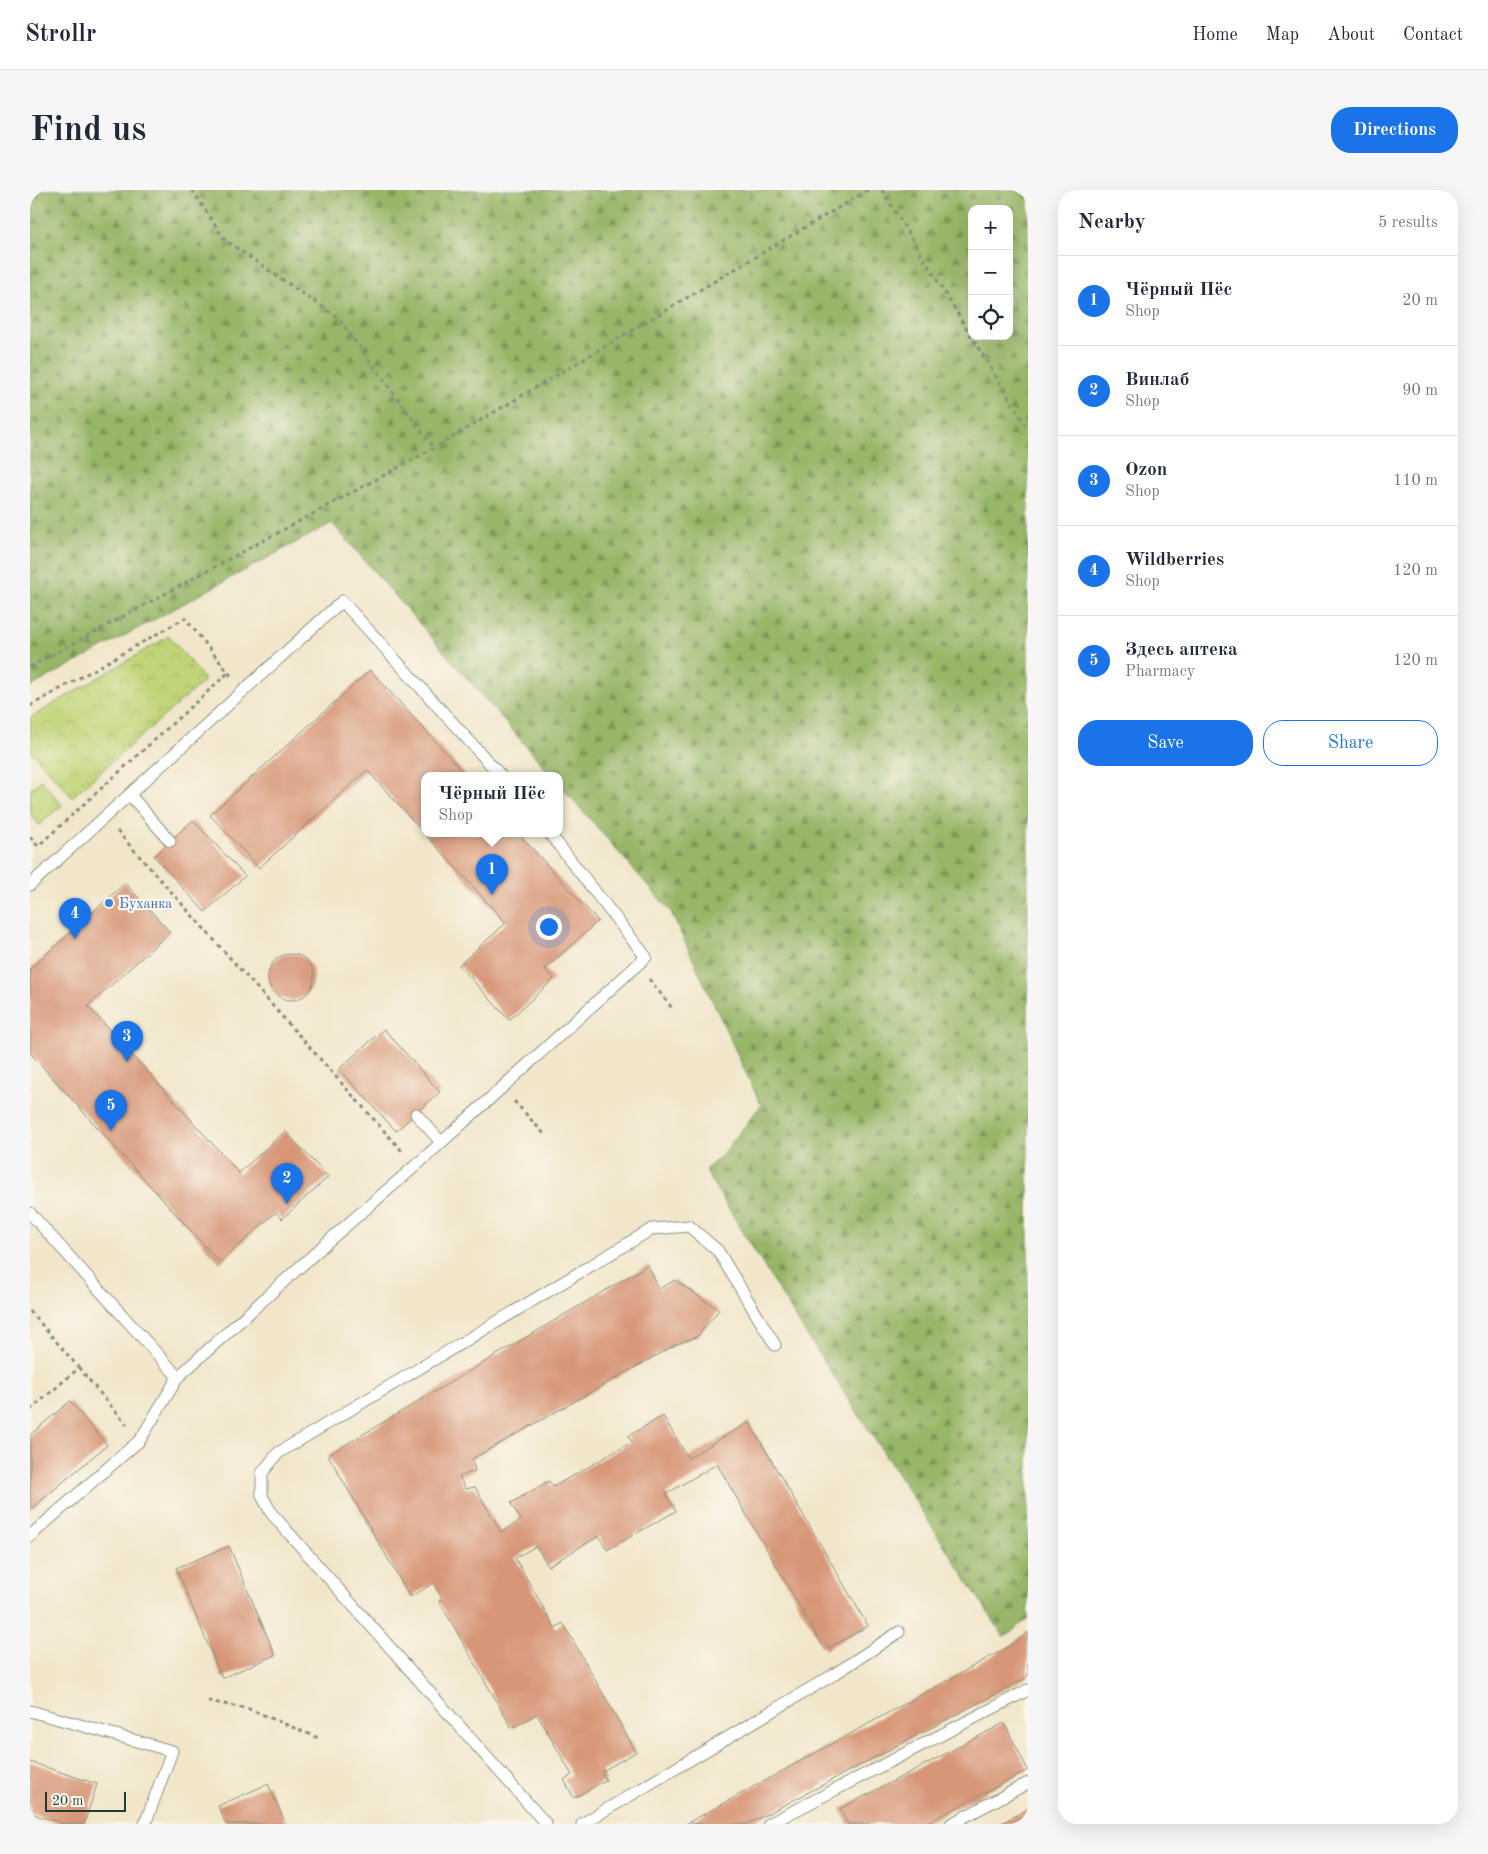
<!DOCTYPE html>
<html lang="en">
<head>
<meta charset="utf-8">
<style>
	body { margin:0; font-family:"Old Standard TT",serif; background:#f6f6f7; color:#1f2937 }
	.controls { position:absolute; right:15px; top:15px; display:grid; overflow:hidden; border-radius:10px; box-shadow:0 5px 20px #0002 }
	.controls button { width:45px; height:45px; display:grid; place-items:center; padding:0; border:0; border-bottom:1px solid #e0e1e3; background:#fff; color:#1f2937; font:25px sans-serif }
	.scale { position:absolute; left:15px; bottom:12px; width:81px; box-sizing:border-box; padding-left:5px; border:2px solid #1f3d34; border-top:0; font-size:14px; line-height:18px; white-space:nowrap; color:#1f3d34; -webkit-text-stroke:4px #fbf7ec; paint-order:stroke }
	.you { position:absolute; left:518px; top:736px; width:18px; height:18px; margin:-12px; border:4px solid #fff; border-radius:50%; background:#1a73e8; box-shadow:0 0 0 8px #1a73e833 }
	.badge { display:grid; place-items:center; width:32px; height:32px; border-radius:50%; background:#1a73e8; color:#fff; font-size:16px; font-weight:700 }
	.pin { position:absolute; translate:-50% -41px; filter:drop-shadow(0 1px 2px #0008) }
	.pin::after { content:''; position:absolute; top:26px; width:18px; height:15px; background:inherit; clip-path:polygon(0 0,100% 0,50% 100%) }
	.popup { position:absolute; left:391px; top:582px; width:142px; height:65px; box-sizing:border-box; display:grid; place-content:center; border-radius:10px; background:#fff; filter:drop-shadow(0 1px 4px #0005); font-size:16px; white-space:nowrap; color:#747a83 }
	.popup b { font-size:19px; color:#1f2937 }
	.popup::after { content:''; position:absolute; left:50%; top:100%; margin-left:-10px; border:10px solid transparent; border-top-color:#fff }
	.list { margin:0; padding:0; list-style:none }
	h2 { display:flex; justify-content:space-between; align-items:center; height:65px; margin:0; padding:0 20px; font-size:21px }
	h2 small { font-size:16px; font-weight:400; color:#747a83 }
	.list li { display:grid; grid-template-columns:32px 1fr auto; gap:15px; align-items:center; box-sizing:border-box; height:90px; padding:0 20px; border-top:1px solid #e0e1e3 }
	.list b { display:block; font-size:19px; white-space:nowrap }
	.list p { margin:0; font-size:16px; white-space:nowrap; color:#747a83 }
	.list em { font-size:16px; font-style:normal; color:#747a83 }
	.actions { display:flex; gap:10px; padding:15px 20px }
	.actions a { flex:1; padding:11px 0; border:1px solid #1a73e8; border-radius:20px; text-align:center; font-size:18px; color:#1a73e8 }
	.actions .main { background:#1a73e8; color:#fff }
	.icon { flex:none; width:28px; height:28px; fill:none; stroke:currentColor; stroke-width:2; stroke-linecap:round; stroke-linejoin:round }
	.map { position:relative; flex:none; width:998px; height:1634px; overflow:hidden; border-radius:20px }
	header { display:flex; align-items:center; gap:30px; box-sizing:border-box; height:70px; padding:0 25px; background:#fff; border-bottom:1px solid #e0e1e3 }
	header strong { font-size:24px }
	nav { display:flex; gap:28px; margin-inline-start:auto; font-size:18px }
	.intro { display:flex; align-items:center; justify-content:space-between; box-sizing:border-box; height:120px; padding:0 30px }
	h1 { margin:0; font-size:35px }
	.button { padding:12px 22px; border-radius:20px; background:#1a73e8; color:#fff; font-size:18px; font-weight:700 }
	main { display:flex; gap:30px; padding:0 30px }
	aside { flex:1; background:#fff; border-radius:20px; box-shadow:0 5px 20px #0002 }
	.map>svg:first-child { display:block }
</style>
</head>
<body>
<header>
<strong>Strollr</strong>
<nav><a>Home</a><a>Map</a><a>About</a><a>Contact</a></nav>
</header>
<div class="intro"><h1>Find us</h1><a class="button">Directions</a></div>
<main>
<div class="map">
<svg width="998" height="1634" viewBox="0 0 998 1634">
	<defs>
		<pattern id="forest-firs" width="22" height="20" patternUnits="userSpaceOnUse" patternTransform="scale(1.25)"><rect width="22" height="20" fill="#98b668"/><path d="M5 1l3.5 6h-7zM16 11l3.5 6h-7z" fill="#7b9556"/></pattern>
		<pattern id="park-crowns" width="20" height="18" patternUnits="userSpaceOnUse" patternTransform="scale(1.25)"><rect width="20" height="18" fill="#c1d478"/><path d="M2 6a3 3 0 1 1 6 0M12 15a3 3 0 1 1 6 0" fill="none" stroke="#a5b768"/></pattern>
	</defs>
	<rect width="100%" height="100%" fill="#fbf7ec"/>
	<filter id="ink" filterUnits="userSpaceOnUse"><feTurbulence type="fractalNoise" baseFrequency=".02" numOctaves="2"/><feDisplacementMap in="SourceGraphic" scale="10" xChannelSelector="R" yChannelSelector="G"/><feConvolveMatrix kernelMatrix="1 2 1 2 8 2 1 2 1" color-interpolation-filters="sRGB"/></filter>
	<filter id="wash" filterUnits="userSpaceOnUse"><feTurbulence type="fractalNoise" baseFrequency=".0096" numOctaves="4" result="noise"/><feDisplacementMap in="SourceGraphic" scale="20" xChannelSelector="R" yChannelSelector="G"/><feGaussianBlur stdDeviation="1.12" result="paint"/><feColorMatrix in="noise" values="0 0 0 0 0 0 0 0 0 0 0 0 0 0 0 0 0 1.4 0 .05"/><feComposite in="paint" operator="in"/></filter>
	<g filter="url(#wash)">
		<rect width="100%" height="100%" fill="#f1e6ca"/>
		<path fill="url(#forest-firs)" stroke="#5c7a4e" fill-rule="evenodd" d="M 0,0 L 998,0 L 998,1429 L 974,1447 L 765,1127 L 675,980 L 693,964 L 731,915 L 641,722 L 530,595 L 530,586 L 522,586 L 302,333 L 0,497 ZM 942,19 L 979,19 L 979,146 L 942,146 Z"/>
		<path fill="url(#park-crowns)" stroke="#708856" d="M 139,446 L 175,490 L 42,607 L 0,560 L 0,528 Z"/>
		<path fill="#c1d478" stroke="#708856" d="M 11,590 L 32,615 L 9,635 L 0,624 L 0,600 Z"/>
		<g id="blocks">
			<g fill="#d79677">
				<path d="M 340,480 L 437,586 L 394,586 L 394,643 L 337,580 L 229,678 L 180,625 Z"/>
				<path d="M 163,630 L 215,686 L 175,722 L 124,666 Z"/>
				<path d="M 395,644 L 489,644 L 568,731 L 515,779 L 524,789 L 479,830 L 429,775 L 476,733 Z"/>
				<path d="M 95,693 L 140,742 L 58,816 L 209,983 L 255,941 L 298,987 L 252,1029 L 246,1022 L 190,1073 L 0,863 L 0,779 Z"/>
				<circle cx="261" cy="787" r="23"/>
				<path d="M 354,839 L 410,902 L 366,941 L 309,879 Z"/>
				<path d="M 618,1075 L 629,1099 L 645,1090 L 689,1120 L 668,1146 L 645,1155 L 442,1269 L 445,1281 L 429,1287 L 436,1299 L 445,1297 L 471,1342 L 491,1330 L 481,1313 L 519,1291 L 523,1297 L 602,1252 L 598,1246 L 633,1226 L 658,1268 L 719,1232 L 838,1436 L 795,1460 L 687,1274 L 636,1304 L 646,1321 L 577,1360 L 569,1346 L 518,1376 L 506,1356 L 485,1368 L 525,1438 L 533,1433 L 606,1562 L 571,1582 L 576,1590 L 544,1608 L 534,1590 L 542,1585 L 507,1524 L 482,1538 L 409,1411 L 412,1409 L 404,1393 L 380,1407 L 298,1265 Z"/>
				<path d="M 40,1211 L 77,1255 L 0,1320 L 0,1245 Z"/>
				<path d="M 199,1356 L 245,1465 L 192,1488 L 146,1378 Z"/>
				<path d="M 998,1442 L 998,1486 L 994,1489 L 718,1634 L 656,1634 L 978,1457 Z"/>
				<path d="M 974,1533 L 998,1580 L 895,1634 L 818,1634 L 810,1619 Z"/>
				<path d="M 0,1572 L 67,1594 L 54,1634 L 33,1634 L 0,1623 Z"/>
				<path d="M 238,1594 L 256,1634 L 196,1634 L 188,1616 Z"/>
				<path d="M 998,1619 L 998,1634 L 970,1634 Z"/>
			</g>
		</g>
	</g>
	<g filter="url(#ink)">
		<use href="#blocks" fill-opacity="0" stroke="#88927f" stroke-width="1"/>
		<g fill="none" stroke-linecap="round" stroke-linejoin="round">
			<g stroke="#88927f" stroke-width="13">
				<g id="service">
					<path d="M 100,605 L 140,651"/>
					<path d="M 0,695 L 312,411 L 471,586"/>
					<path d="M 386,924 L 411,952"/>
					<path d="M 0,1023 L 148,1187 L 303,1047 L 391,971 L 616,767 L 520,644"/>
					<path d="M 0,1346 L 110,1250 L 148,1187"/>
					<path d="M 0,1521 L 142,1561 L 115,1634"/>
					<path d="M 516,1634 L 242,1324 L 232,1306 L 232,1283 L 248,1263 L 622,1039 L 659,1036 L 688,1061 L 745,1155"/>
					<path d="M 552,1634 L 803,1485 L 869,1442"/>
					<path d="M 739,1634 L 998,1500"/>
					<path d="M 921,1634 L 998,1593"/>
				</g>
			</g>
			<g stroke="#88927f" stroke-width="3" stroke-dasharray="4 4" stroke-linecap="butt">
				<path d="M 162,0 L 195,50 L 308,128 L 404,258"/>
				<path d="M 852,0 L 998,239"/>
				<path d="M 0,477 L 404,258 L 838,0"/>
				<path d="M 0,516 L 155,428 L 202,487"/>
				<path d="M 87,641 L 372,961"/>
				<path d="M 0,647 L 8,656 L 198,483"/>
				<path d="M 619,789 L 642,818"/>
				<path d="M 484,911 L 516,946"/>
				<path d="M 0,1121 L 49,1178"/>
				<path d="M 0,1220 L 49,1178 L 97,1235"/>
				<path d="M 178,1511 L 219,1519 L 291,1549"/>
			</g>
			<use href="#service" stroke="#fff" stroke-width="11"/>
		</g>
	</g>
	<circle fill="#3f7fe0" stroke="#fbf7ec" stroke-width="2" cx="79" cy="713" r="5"/>
	<g text-anchor="middle" stroke-width="4.5" stroke-linejoin="round" paint-order="stroke">
		<g font-size="14" fill="#366cbe" stroke="#fbf7ec" text-anchor="start">
			<text x="89" y="718">Буханка</text>
		</g>
	</g>
</svg>
<div class="controls">
<button>+</button>
<button>−</button>
<button><svg class="icon" aria-label="locate" viewBox="0 0 24 24"><circle cx="12" cy="12" r="6"/><path d="M12 2v4M12 18v4M2 12h4M18 12h4"/></svg></button>
</div>
<div class="scale">20 m</div>
<div class="you"></div>
<div class="pin badge" style="left:462px;top:705px">1</div>
<div class="popup"><b>Чёрный Пёс</b>Shop</div>
<div class="pin badge" style="left:257px;top:1014px">2</div>
<div class="pin badge" style="left:97px;top:872px">3</div>
<div class="pin badge" style="left:45px;top:749px">4</div>
<div class="pin badge" style="left:81px;top:941px">5</div>
</div>
<aside>
<h2>Nearby<small>5 results</small></h2>
<ul class="list">
<li><span class="badge">1</span><div><b>Чёрный Пёс</b><p>Shop</p></div><em>20 m</em></li>
<li><span class="badge">2</span><div><b>Винлаб</b><p>Shop</p></div><em>90 m</em></li>
<li><span class="badge">3</span><div><b>Ozon</b><p>Shop</p></div><em>110 m</em></li>
<li><span class="badge">4</span><div><b>Wildberries</b><p>Shop</p></div><em>120 m</em></li>
<li><span class="badge">5</span><div><b>Здесь аптека</b><p>Pharmacy</p></div><em>120 m</em></li>
</ul>
<div class="actions"><a class="main">Save</a><a>Share</a></div>
</aside>
</main>
</body>
</html>
